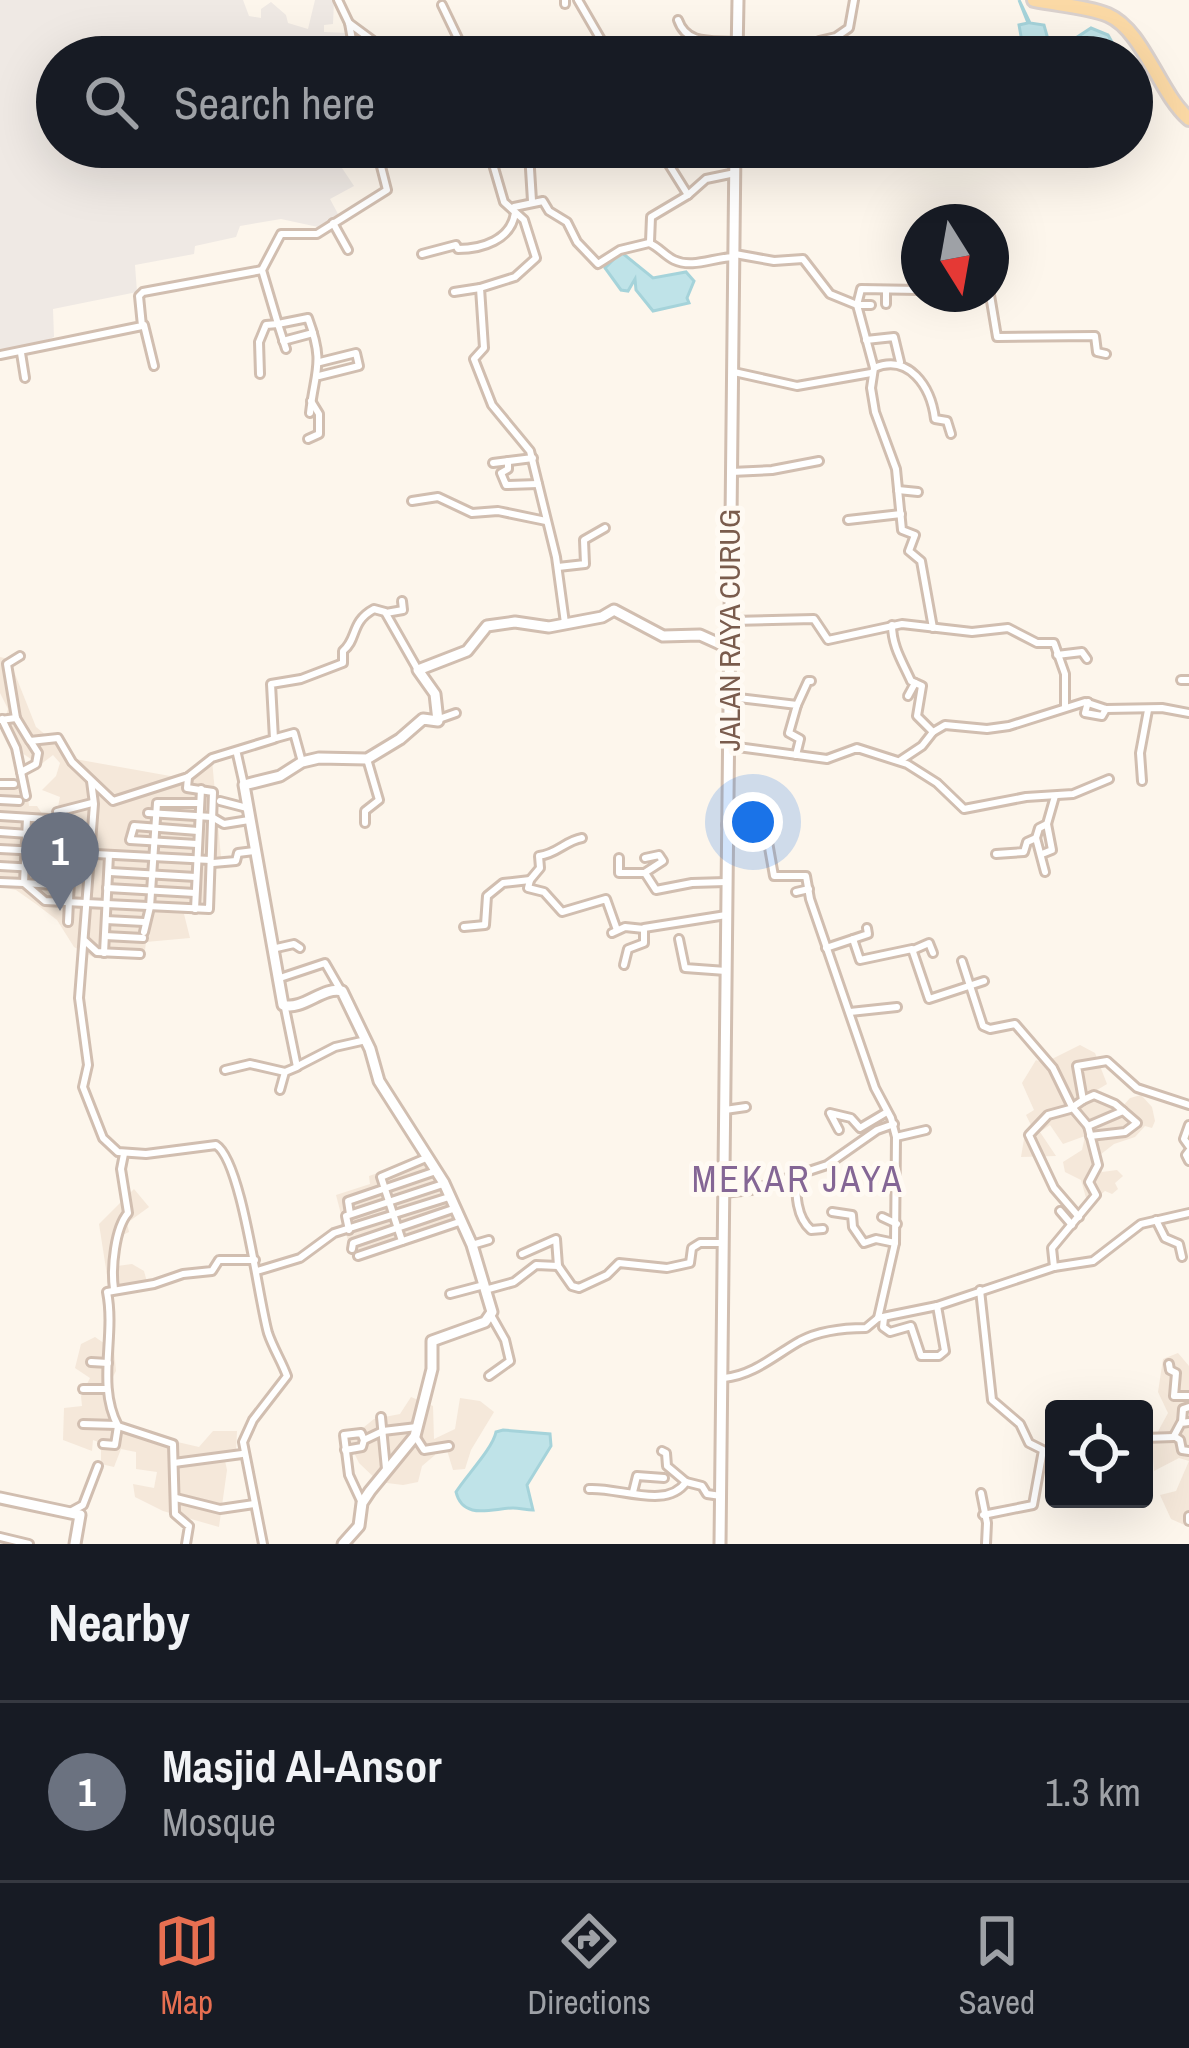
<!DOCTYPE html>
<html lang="en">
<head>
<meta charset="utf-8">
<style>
	body { margin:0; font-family:"Archivo Narrow",sans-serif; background:#20242c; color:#f1f3f6 }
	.controls { position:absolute; right:36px; bottom:36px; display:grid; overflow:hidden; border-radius:12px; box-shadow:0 12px 48px #0002 }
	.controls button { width:108px; height:108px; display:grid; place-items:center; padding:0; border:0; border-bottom:3px solid #363941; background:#171b24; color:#f1f3f6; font:60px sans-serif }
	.compass { position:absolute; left:901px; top:204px; width:108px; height:108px; border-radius:50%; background:#171b24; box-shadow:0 12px 48px #0002; rotate:169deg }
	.you { position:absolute; left:753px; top:822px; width:42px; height:42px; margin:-30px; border:9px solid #fff; border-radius:50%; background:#1a73e8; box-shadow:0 0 0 18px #1a73e833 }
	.badge { display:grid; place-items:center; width:78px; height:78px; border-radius:50%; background:#e76f51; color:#fff; font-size:39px; font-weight:700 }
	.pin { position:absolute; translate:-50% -99px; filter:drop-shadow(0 3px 6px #0008) }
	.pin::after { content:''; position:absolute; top:63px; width:42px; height:36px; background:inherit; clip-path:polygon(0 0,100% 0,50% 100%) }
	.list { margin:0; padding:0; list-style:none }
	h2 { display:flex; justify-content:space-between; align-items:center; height:156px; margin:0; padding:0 48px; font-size:51px }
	h2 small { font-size:39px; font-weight:400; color:#9ea1a6 }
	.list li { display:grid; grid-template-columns:78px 1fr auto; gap:36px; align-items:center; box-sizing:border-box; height:180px; padding:0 48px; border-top:3px solid #363941 }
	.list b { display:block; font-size:45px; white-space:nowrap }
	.list p { margin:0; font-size:39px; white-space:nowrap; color:#9ea1a6 }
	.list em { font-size:39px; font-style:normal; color:#9ea1a6 }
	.icon { flex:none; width:66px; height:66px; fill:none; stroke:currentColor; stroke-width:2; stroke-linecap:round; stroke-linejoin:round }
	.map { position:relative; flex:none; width:1189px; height:1544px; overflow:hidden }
	.search { position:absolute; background:#171b24; box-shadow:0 12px 48px #0002; left:36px; right:36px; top:36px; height:132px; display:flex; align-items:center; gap:30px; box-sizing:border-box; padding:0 42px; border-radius:66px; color:#9ea1a6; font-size:45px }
	.sheet { height:336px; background:#171b24 }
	nav { display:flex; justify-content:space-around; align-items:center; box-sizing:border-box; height:168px; border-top:3px solid #363941; background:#171b24; font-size:33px; color:#9ea1a6 }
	nav a { display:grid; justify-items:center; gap:6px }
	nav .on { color:#e76f51 }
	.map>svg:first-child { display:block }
</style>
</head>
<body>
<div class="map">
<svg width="1189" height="1544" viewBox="0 0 1189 1544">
	<rect width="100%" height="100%" fill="#fdf6ec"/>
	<g fill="#f5e8da">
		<path d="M 0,657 L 9,659 L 36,727 L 75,759 L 187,779 L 212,760 L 221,857 L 214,858 L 212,914 L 184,914 L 190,938 L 146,942 L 144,959 L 95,958 L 74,947 L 57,920 L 36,904 L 16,890 L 0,887 L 0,779 L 15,778 L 20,796 L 28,797 L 29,806 L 37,806 L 43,815 L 54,818 L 51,831 L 68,831 L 69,827 L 69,817 L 57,812 L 60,797 L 42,790 L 56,776 L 60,763 L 53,755 L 40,765 L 19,751 L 1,731 L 8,709 L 0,693 Z"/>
		<path d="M 1080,1045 L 1095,1053 L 1107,1084 L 1097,1090 L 1104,1098 L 1124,1105 L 1130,1098 L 1141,1095 L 1152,1107 L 1155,1121 L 1152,1128 L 1145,1126 L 1135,1137 L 1114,1144 L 1096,1158 L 1102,1172 L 1117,1170 L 1123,1176 L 1115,1183 L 1118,1189 L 1112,1194 L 1105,1191 L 1088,1205 L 1081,1180 L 1065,1172 L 1063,1162 L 1082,1150 L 1085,1136 L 1063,1144 L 1050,1125 L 1040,1132 L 1056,1156 L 1021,1157 L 1024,1139 L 1033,1129 L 1026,1115 L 1034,1110 L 1022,1083 L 1036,1060 L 1044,1063 Z"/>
		<path d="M 422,1158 L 440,1179 L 456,1224 L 353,1260 L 336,1195 L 370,1184 L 369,1176 Z"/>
		<path d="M 134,1189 L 149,1207 L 127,1223 L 129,1232 L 114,1239 L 117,1266 L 132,1264 L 144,1271 L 147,1282 L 109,1288 L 99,1224 Z"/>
		<path d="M 95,1337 L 114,1350 L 116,1371 L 103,1396 L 111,1414 L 126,1430 L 199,1447 L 213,1431 L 237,1431 L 236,1452 L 224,1456 L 227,1470 L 219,1527 L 163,1511 L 135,1497 L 133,1484 L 154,1488 L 157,1472 L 136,1469 L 136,1452 L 121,1449 L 114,1467 L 101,1464 L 101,1443 L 93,1440 L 92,1451 L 63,1440 L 64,1408 L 82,1406 L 81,1396 L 90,1378 L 75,1368 L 81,1344 Z"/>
		<path d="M 1178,1353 L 1189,1366 L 1189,1527 L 1171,1519 L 1160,1495 L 1176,1491 L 1189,1461 L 1179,1458 L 1154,1471 L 1153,1458 L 1144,1460 L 1144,1445 L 1149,1448 L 1168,1413 L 1158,1392 L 1163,1359 Z"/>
		<path d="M 411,1397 L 433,1406 L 434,1439 L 455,1429 L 460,1398 L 480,1401 L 494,1412 L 471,1450 L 465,1469 L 453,1470 L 446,1447 L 437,1446 L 435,1455 L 422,1466 L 418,1482 L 403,1485 L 379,1482 L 359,1463 L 348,1440 L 374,1419 L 400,1414 Z"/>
	</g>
	<path fill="#efe9e4" d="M 0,0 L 243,0 L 249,16 L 261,18 L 261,9 L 271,2 L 286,15 L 288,23 L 308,29 L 315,0 L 334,0 L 333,24 L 324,25 L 324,32 L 348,33 L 352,57 L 57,57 L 57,147 L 328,147 L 354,186 L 330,199 L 338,214 L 318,227 L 281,219 L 240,226 L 236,237 L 195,246 L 194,254 L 135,265 L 137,292 L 53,309 L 54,337 L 35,345 L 0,349 Z"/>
	<g fill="#bfe3e8" stroke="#a5d3da" stroke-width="3">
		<path d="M 1019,0 L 1030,23 L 1044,25 L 1049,43 L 1056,51 L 1091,28 L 1108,35 L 1112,42 L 1087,54 L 1087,57 L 1021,57 L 1024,53 L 1019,25 L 1028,23 Z"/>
		<path d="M 621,252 L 653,278 L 686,272 L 694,281 L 687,298 L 689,303 L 653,311 L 636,290 L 635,279 L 628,291 L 621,290 L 605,268 Z"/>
		<path d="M 503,1430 L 550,1434 L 551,1446 L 527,1485 L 533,1510 C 526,1510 520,1508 513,1508 C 493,1508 463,1521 456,1492 C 466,1476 493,1448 496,1432 Z"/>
	</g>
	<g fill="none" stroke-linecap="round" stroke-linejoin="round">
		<g stroke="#d1beb0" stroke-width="12">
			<g id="minor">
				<path d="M 338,0 L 349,23 L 355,57"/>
				<path d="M 565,0 L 565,4"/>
				<path d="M 578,0 L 611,57"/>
				<path d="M 442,5 L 467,57"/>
				<path d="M 678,20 C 687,46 713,40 736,42"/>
				<path d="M 349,23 L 395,57"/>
				<path d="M 816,57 L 819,41 L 836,37 L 849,28 L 854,0"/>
				<path d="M 488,147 L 504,202 L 524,220 L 536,258 L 515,277 L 480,288 L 484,348 L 474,359 L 492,405 L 530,451 L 556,557 L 565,623"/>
				<path d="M 658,147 L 688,195 L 706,179 L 735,173"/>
				<path d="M 529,153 L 532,201"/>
				<path d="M 514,207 L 543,201 L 549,211 L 567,222 L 577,242 L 598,264 L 620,250 L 649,243 C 659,247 664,255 674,260 C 693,269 714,257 735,257"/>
				<path d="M 333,223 L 348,250"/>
				<path d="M 650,242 L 651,217 L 688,195"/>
				<path d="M 422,254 L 456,245 L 458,249 C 482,249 511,240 515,213"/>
				<path d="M 735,254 L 774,261 L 803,259 L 830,294 L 857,305 L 874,368 L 871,388 L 875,412 L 896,469 L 902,530 L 915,535 L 909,551 L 921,561 L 933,628"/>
				<path d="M 886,290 L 886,304"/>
				<path d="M 454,292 L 480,288"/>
				<path d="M 960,294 L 990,295 L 997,337 L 1095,336 L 1097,352 L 1106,354"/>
				<path d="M 871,305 L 857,305 L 861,289 L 919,290"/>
				<path d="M 144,325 L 154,366"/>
				<path d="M 866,340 L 894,337 L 900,362"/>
				<path d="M 283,341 L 313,333"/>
				<path d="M 21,353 L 25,378"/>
				<path d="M 0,355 L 142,326 L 139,296 L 143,292 L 262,270"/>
				<path d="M 874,368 C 909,353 931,387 935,419 L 947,421 L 951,434"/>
				<path d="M 734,372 L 797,386 L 871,373"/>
				<path d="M 260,374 L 259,342 L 266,325 L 278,324 L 286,349"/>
				<path d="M 319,376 L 359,366 L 356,353 L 320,362"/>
				<path d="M 310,413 C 315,369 325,364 308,318 L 278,324 L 262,270 L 281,234 L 317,234 L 387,190 L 376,147"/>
				<path d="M 308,439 L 319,434 L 319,414 L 311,401"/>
				<path d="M 508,461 L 508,469 L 501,473 L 506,485 L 538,484"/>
				<path d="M 493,463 L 533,458"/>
				<path d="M 731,472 L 772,470 L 819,461"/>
				<path d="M 898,490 L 918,492"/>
				<path d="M 412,501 L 438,497 L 472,513 L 498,511 L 546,521"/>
				<path d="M 848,520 L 901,514"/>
				<path d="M 558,567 L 585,564 L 584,540 L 605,528"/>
				<path d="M 386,613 L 403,610 L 402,601"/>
				<path d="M 732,621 L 814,619 L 828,640 L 902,624 L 972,632 L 1008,628 L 1037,643 L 1054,643 L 1065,674 L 1065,706"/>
				<path d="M 892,625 C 892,646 902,661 911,681 L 922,686 L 917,716 L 933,732 L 922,746 L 901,760"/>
				<path d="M 1057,655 L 1082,652 L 1087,659"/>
				<path d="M 1181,680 L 1189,680"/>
				<path d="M 908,696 L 915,683"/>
				<path d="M 730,697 L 797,705 L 789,733 L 800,739 L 796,755"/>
				<path d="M 1088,702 L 1085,713 L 1102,716 L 1106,709"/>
				<path d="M 797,705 L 808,681 L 811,681"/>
				<path d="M 16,718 L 7,664 L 20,656"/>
				<path d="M 2,719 L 16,748 L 26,796"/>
				<path d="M 439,719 L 456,713"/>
				<path d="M 0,720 L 16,718 L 30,741 L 58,738 L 72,762 L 113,801 L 188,777 L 212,758 L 274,739 L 271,684 L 301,679 L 343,663 L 343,651 C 358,639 350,622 374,609 L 385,612 L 418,670"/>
				<path d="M 933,732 L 945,725 L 987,729 L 1009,726 L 1085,702 L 1106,709 L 1162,708 L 1189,713"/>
				<path d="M 276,738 L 294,733 L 302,762"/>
				<path d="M 730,746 L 827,759 L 857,748 L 907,764 L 937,783 L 964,809 L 1026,797 L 1073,794 L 1109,779"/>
				<path d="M 237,754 L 244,785"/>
				<path d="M 21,772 L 36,764 L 38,753 L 31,742"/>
				<path d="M 91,781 L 94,804 L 79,998 L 88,1065 L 83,1087 L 103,1138 L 118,1152 L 146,1154 L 216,1145 C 242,1161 258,1298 268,1333 C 273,1348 282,1362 287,1376 L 253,1420 L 243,1442 L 263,1544"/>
				<path d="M 1142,781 L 1140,753 L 1148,710"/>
				<path d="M 0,784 L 14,784"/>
				<path d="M 0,800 L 19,801"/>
				<path d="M 220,801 L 247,808"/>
				<path d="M 57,812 L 92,803"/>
				<path d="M 148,813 L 212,817 L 224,824 L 249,820"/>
				<path d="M 0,816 L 48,819"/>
				<path d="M 27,818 L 24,883 L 69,886"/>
				<path d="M 365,823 L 365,811 L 379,800 L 367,759"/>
				<path d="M 726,825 L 749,825 L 752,838"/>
				<path d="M 749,825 L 765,825 L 774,876 L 806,876 L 810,899 L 875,1088 L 891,1118 L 896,1137 L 895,1243 L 878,1318"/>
				<path d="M 0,832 L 72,837 L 68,922"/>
				<path d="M 582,838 C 565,841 557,854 539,856 L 540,868 L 530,880 L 528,888 L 544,892 L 562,912 L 606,899 L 617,930"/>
				<path d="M 197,844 L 130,840 L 134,826 L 198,831"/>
				<path d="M 0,849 L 210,860"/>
				<path d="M 996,854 L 1024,852 L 1027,842 L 1036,838"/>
				<path d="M 1042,854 L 1052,850 L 1047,824"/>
				<path d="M 619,858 L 619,873 L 645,873 L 656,890 L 692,883 L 726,882"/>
				<path d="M 645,858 L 659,855 L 663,861 L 646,872"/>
				<path d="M 213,863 L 236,861 L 238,853 L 254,851"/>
				<path d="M 0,866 L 71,870"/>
				<path d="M 110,872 L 196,877"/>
				<path d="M 1045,872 L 1036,838 L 1039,828 L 1047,824 L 1055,796"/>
				<path d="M 0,882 L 24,883 L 45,901 L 209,909 L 213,792 L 187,788 L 188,777"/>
				<path d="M 107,888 L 195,893"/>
				<path d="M 796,892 L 809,889"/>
				<path d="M 195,909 L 201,789"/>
				<path d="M 106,920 L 144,922"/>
				<path d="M 464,927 L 485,925 L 487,896 L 503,883 L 530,880"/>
				<path d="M 144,932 L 150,907 L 157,803 L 200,803"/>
				<path d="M 612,933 L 625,927 L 644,929"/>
				<path d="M 105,936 L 143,938"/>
				<path d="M 679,939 L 685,968 L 726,971"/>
				<path d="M 853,939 L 868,934 L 867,928"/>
				<path d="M 85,941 L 97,952 L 140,954"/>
				<path d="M 826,948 L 853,939 L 860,960 L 912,949 L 929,999 L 984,981"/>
				<path d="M 272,949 L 294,944 L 300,948"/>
				<path d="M 913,950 L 929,943 L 933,953"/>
				<path d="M 104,953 L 109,855"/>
				<path d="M 962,961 L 983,1026 L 990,1029 L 1015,1024 L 1053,1068 L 1072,1107 L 1088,1126 L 1098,1165 L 1089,1182 L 1096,1195 L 1052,1248 L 1054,1267"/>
				<path d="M 624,965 L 628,949 L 644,943 L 644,928 L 726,915"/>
				<path d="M 280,978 L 325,963 L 340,989"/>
				<path d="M 850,1012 L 897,1007"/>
				<path d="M 298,1066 L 335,1047 L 366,1040"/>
				<path d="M 225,1070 L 250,1064 L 285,1072"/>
				<path d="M 280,1090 L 285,1072 L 297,1067 L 285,1008"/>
				<path d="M 1083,1100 L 1094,1095 L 1115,1104 L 1137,1123 L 1125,1132 L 1090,1136"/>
				<path d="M 725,1110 L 746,1107"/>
				<path d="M 1189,1125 L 1184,1139 L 1189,1146"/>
				<path d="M 1088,1126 L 1123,1111"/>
				<path d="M 839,1130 L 830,1113 L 851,1118 L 860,1128 L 887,1112"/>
				<path d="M 896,1137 L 926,1130"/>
				<path d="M 1189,1151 L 1186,1155 L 1189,1161"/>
				<path d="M 796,1176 C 796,1194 796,1217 811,1230 L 823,1229"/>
				<path d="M 724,1193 L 751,1190 L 827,1165 L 877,1130 L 894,1124"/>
				<path d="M 1060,1211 L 1072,1225"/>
				<path d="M 832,1212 L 852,1215 L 853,1227 L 864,1243 L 876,1239 L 895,1243"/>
				<path d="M 350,1214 L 348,1201 L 436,1171"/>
				<path d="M 882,1217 L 897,1224"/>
				<path d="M 1079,1217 L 1054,1188 L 1029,1135 L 1048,1115 L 1070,1109 L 1083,1100 L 1077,1066 L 1107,1061 L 1137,1088 L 1189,1105"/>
				<path d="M 1156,1220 L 1165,1238 L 1179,1244 L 1182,1257"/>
				<path d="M 349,1230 L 346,1216 L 443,1184"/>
				<path d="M 402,1241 L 381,1177 L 426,1158"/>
				<path d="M 472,1245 L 489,1240"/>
				<path d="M 352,1249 L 353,1243 L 453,1209"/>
				<path d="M 358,1256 L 459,1222"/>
				<path d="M 558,1266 L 572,1286 L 579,1288 L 607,1275 L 619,1263 L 667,1268 L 690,1263 L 692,1248 L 700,1243 L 722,1243"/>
				<path d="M 257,1271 L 300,1258 L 334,1233 L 449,1197"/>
				<path d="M 114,1289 C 111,1268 115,1228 128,1213 L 121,1169 L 124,1154"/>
				<path d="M 485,1290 L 514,1282 L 536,1265 L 558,1266 L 556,1239 L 522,1254"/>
				<path d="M 980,1290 L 992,1400 L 1020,1424 L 1029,1443 L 1043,1450 L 1033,1505 L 983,1515"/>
				<path d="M 450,1294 L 484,1285"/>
				<path d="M 884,1318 L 883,1327 L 890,1332 L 911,1326 L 921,1356 L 939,1356 L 945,1351 L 937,1306"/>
				<path d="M 91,1362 L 108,1363"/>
				<path d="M 1169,1364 L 1170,1370 L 1176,1373 L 1174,1396 L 1189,1396"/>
				<path d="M 489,1376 L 510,1361 L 505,1340 L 492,1317"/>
				<path d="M 724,1378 C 754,1375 775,1355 800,1341 C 819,1331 846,1328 866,1328 L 878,1318 L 937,1306 L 1054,1267 L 1093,1261 L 1141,1224 L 1189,1213"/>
				<path d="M 83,1389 L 107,1389"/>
				<path d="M 381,1417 L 386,1469"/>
				<path d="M 1182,1422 L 1183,1409 L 1189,1407"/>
				<path d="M 1189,1422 L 1181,1423 L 1174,1436 L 1180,1440 L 1182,1450 L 1189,1451"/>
				<path d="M 83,1424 L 117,1425"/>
				<path d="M 415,1436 L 424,1450 L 449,1446"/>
				<path d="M 1144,1438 L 1174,1437"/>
				<path d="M 103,1444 L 115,1445 L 118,1426"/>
				<path d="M 345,1450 L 362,1447 L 364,1440 L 383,1431 L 417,1427"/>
				<path d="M 662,1451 L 666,1453 L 667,1466 L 686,1482"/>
				<path d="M 174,1463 L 242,1454"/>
				<path d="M 589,1489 C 619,1487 667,1510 686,1482 L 702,1486 L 707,1494 L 721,1496"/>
				<path d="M 633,1492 L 637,1476 L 664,1478"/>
				<path d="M 981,1493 L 987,1523 L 986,1544"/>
				<path d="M 176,1498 L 220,1509 L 254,1504"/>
				<path d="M 362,1503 L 349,1475 L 344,1435 L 361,1433 L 364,1440"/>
				<path d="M 72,1511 L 83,1505 L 98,1466"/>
				<path d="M 1189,1516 L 1189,1521"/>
				<path d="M 0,1537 L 29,1544"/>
				<path d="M 186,1544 L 189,1526 L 175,1514 L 173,1444 L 118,1426 C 96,1384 116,1337 107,1292 L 154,1284 L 183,1274 L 212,1271 L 219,1260 L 255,1260"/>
			</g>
		</g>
		<g stroke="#d1beb0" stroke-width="15">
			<g id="tertiary">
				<path d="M 737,57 L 738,0"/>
				<path d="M 0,1498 L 80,1515 L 75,1544"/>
				<path d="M 343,1544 L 359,1526 L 362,1503 L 370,1491 L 415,1436 L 432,1369 L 432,1341 L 485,1322 L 492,1312 L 472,1245 L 444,1183 L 379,1081 L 370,1049 L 342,991 C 323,986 303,1011 283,1005 L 244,785 L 280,776 L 302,762 L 319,758 L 367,759 L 400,739 L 423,719 L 438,721 L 435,694 L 418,670 L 467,651 L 487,626 L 515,622 L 549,627 L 602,617 L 614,610 L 663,636 L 700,635 L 731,649"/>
				<path d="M 720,1544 L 735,147"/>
			</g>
		</g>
		<g stroke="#dad1cd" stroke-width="18">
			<path id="primary" d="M 1034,0 C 1058,5 1086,6 1108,15 C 1143,30 1159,93 1189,119"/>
		</g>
		<use href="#minor" stroke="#fff" stroke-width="6"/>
		<use href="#tertiary" stroke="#fff" stroke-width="9"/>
		<use href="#primary" stroke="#fbd9a5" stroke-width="12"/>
	</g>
	<g text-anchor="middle" stroke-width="10" stroke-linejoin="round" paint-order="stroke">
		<g font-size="30" fill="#7a5c4d" stroke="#fffaf3">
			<text transform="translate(730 630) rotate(-90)" y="10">JALAN RAYA CURUG</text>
		</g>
		<g font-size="36" letter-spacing="3" fill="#846695" stroke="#fffaf3">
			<text x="798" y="1192">MEKAR JAYA</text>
		</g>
	</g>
</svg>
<div class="controls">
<button><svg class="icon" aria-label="locate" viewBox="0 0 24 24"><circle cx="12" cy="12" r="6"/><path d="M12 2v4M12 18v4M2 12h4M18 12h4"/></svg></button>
</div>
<svg class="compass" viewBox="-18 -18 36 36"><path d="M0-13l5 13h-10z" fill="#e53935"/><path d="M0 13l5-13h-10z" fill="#9ea1a6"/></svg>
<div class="you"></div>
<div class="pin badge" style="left:60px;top:911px;background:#6b7280">1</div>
<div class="search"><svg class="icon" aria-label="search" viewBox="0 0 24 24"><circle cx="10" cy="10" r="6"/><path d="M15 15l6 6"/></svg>Search here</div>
</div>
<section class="sheet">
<h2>Nearby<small></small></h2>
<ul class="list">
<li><span class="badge" style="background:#6b7280">1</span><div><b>Masjid Al-Ansor</b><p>Mosque</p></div><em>1.3 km</em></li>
</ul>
</section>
<nav>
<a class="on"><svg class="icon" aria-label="map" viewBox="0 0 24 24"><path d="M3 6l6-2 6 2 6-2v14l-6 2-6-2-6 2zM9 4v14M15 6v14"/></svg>Map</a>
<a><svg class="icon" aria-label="directions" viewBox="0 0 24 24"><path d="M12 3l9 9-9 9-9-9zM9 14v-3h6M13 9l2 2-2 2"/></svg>Directions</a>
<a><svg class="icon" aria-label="saved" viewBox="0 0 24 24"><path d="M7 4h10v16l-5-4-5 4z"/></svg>Saved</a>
</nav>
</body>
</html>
